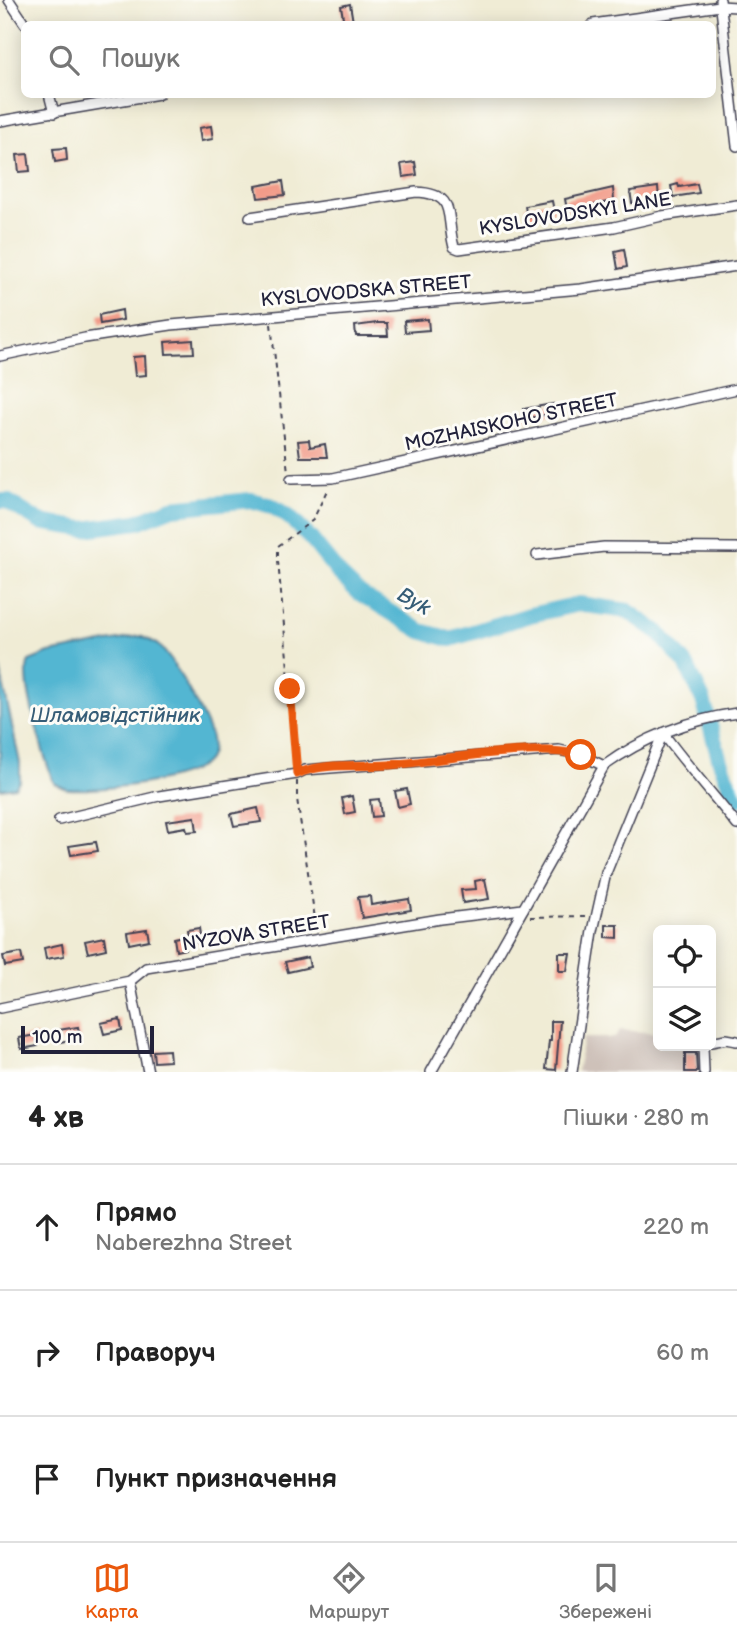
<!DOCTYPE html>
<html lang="uk">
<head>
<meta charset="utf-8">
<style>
	body { margin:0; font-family:"Balsamiq Sans",sans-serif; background:#f6f6f6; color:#222 }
	.controls { position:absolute; right:21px; bottom:21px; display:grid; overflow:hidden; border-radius:10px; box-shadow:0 4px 18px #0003 }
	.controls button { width:63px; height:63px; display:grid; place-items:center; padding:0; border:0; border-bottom:2px solid #e0e0e0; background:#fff; color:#222; font:35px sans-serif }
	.scale { position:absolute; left:21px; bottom:18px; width:133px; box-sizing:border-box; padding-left:7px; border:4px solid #22223b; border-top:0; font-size:19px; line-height:24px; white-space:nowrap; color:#22223b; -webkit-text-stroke:5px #fdfcf7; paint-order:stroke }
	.stop { position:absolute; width:21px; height:21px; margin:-16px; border:5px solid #ea580c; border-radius:50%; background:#fff }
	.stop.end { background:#ea580c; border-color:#fff; box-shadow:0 2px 7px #0008 }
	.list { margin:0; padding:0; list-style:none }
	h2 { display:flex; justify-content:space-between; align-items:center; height:91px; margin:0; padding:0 28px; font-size:30px }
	h2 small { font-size:23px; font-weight:400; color:#767676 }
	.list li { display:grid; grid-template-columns:46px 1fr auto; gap:21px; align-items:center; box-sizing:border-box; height:126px; padding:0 28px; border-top:2px solid #e0e0e0 }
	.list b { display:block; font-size:26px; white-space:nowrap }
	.list p { margin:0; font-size:23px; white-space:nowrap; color:#767676 }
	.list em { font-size:23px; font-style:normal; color:#767676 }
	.icon { flex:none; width:38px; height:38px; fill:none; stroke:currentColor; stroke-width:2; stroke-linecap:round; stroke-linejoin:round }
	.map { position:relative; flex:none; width:737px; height:1072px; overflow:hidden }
	.search { position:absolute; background:#fff; box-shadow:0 4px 18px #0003; left:21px; right:21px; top:21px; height:77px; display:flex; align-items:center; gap:18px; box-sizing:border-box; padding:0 24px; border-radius:10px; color:#767676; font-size:26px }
	.sheet { height:469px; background:#fff }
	nav { display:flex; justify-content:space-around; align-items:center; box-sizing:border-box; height:98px; border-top:2px solid #e0e0e0; background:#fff; font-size:19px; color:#767676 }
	nav a { display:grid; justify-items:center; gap:4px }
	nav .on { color:#ea580c }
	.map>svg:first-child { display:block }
</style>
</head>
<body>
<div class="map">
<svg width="737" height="1072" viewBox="0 0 737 1072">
	<rect width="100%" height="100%" fill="#fdfcf7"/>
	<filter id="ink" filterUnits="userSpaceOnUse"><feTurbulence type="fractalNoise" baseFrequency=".0143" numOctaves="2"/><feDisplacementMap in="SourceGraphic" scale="14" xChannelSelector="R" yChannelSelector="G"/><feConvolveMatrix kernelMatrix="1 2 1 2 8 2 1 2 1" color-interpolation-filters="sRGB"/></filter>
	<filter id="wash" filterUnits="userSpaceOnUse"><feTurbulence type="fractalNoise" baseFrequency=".00686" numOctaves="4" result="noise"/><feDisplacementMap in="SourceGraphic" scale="28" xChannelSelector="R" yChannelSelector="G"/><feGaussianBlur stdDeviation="1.57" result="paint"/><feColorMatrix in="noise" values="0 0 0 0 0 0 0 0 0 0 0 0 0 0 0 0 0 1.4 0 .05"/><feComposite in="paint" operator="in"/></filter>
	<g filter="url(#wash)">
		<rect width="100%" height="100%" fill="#f0ecd5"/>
		<path fill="#cec1b9" d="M 620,1030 L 658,1033 L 658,1046 L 698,1048 L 699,1072 L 577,1072 L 583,1038 L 615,1038 Z"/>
		<g fill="#53b6d2" stroke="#3a6c86" stroke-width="2">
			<path d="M 140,636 C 146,639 153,641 159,646 C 171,655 209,723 211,739 C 212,742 212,751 210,755 C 202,783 94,791 68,789 C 63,788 59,785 54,783 C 45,760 20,681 29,661 L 49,653 Z"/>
			<path d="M 0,669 L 20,763 L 20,780 L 15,787 L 0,789 Z"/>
		</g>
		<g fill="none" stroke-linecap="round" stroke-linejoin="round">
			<path stroke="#53b6d2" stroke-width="16" d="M 0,501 L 7,501 L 40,522 L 84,529 L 137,522 L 172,508 L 251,500 L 272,506 L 289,517 L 311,539 L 340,575 L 359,593 L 421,631 L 450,639 L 530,615 L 579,604 L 628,611 L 658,632 L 686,664 L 703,700 L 720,761 L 733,794 L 737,799"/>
		</g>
		<g id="blocks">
			<g fill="#f29b89">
				<path d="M 350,4 L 353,22 L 344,24 L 341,6 Z"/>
				<path d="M 211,126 L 213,139 L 201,141 L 199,128 Z"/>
				<path d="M 66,148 L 67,160 L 55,162 L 53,149 Z"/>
				<path d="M 28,154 L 30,171 L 19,172 L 17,155 Z"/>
				<path d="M 415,162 L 417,175 L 403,177 L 401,164 Z"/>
				<path d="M 283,181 L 285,195 L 258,198 L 256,186 Z"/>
				<path d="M 678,184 L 679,187 L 697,184 L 699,193 L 673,197 L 671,186 Z"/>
				<path d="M 658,187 L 659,199 L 632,203 L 630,191 Z"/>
				<path d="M 613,188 L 614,201 L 567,210 L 565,199 Z"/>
				<path d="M 552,201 L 554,211 L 527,218 L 525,206 Z"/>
				<path d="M 624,249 L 627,267 L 618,269 L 615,251 Z"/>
				<path d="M 122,310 L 123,320 L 100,324 L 99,315 Z"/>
				<path d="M 428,319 L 429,330 L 405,332 L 404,321 Z"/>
				<path d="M 377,323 L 387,323 L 388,336 L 356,336 L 355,326 Z"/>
				<path d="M 193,340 L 194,353 L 166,354 L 165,342 Z"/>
				<path d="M 145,356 L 146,375 L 135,376 L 133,357 Z"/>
				<path d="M 553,404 L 554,413 L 525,419 L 523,409 Z"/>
				<path d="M 309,440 L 310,447 L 325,444 L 327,457 L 300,457 L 298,441 Z"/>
				<path d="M 407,789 L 410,804 L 398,807 L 395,791 Z"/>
				<path d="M 352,796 L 355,812 L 345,814 L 342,798 Z"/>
				<path d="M 379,799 L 381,816 L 372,817 L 370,800 Z"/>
				<path d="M 258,808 L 261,822 L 234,826 L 231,814 Z"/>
				<path d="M 195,817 L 197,831 L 187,832 L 186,827 L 168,830 L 166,821 Z"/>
				<path d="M 96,842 L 98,851 L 71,855 L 69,846 Z"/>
				<path d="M 485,879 L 489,899 L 463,903 L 461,890 L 476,889 L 475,881 Z"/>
				<path d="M 370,896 L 371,905 L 409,899 L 411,910 L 362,918 L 358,897 Z"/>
				<path d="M 606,925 L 618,925 L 618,938 L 606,937 Z"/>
				<path d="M 199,928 L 201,942 L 184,945 L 185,949 L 176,951 L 174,938 L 188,935 L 187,930 Z"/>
				<path d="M 147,929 L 149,940 L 129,944 L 127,932 Z"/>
				<path d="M 104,937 L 106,949 L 88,953 L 85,941 Z"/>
				<path d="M 62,944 L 64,956 L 46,959 L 44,948 Z"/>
				<path d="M 21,953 L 23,963 L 5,966 L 3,956 Z"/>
				<path d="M 559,953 L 570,953 L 567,971 L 559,971 Z"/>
				<path d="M 308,957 L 310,967 L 288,972 L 285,962 Z"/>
				<path d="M 120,1019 L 122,1030 L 104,1034 L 101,1023 Z"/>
				<path d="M 551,1021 L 560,1021 L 556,1070 L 546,1069 L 549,1041 L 551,1041 Z"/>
				<path d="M 78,1027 L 80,1038 L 60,1042 L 58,1030 Z"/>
				<path d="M 36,1035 L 38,1046 L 21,1049 L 19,1038 Z"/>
				<path d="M 169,1050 L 170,1061 L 154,1062 L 153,1051 Z"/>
				<path d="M 685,1053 L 696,1053 L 697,1072 L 685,1072 Z"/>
			</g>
		</g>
	</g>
	<g filter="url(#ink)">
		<use href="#blocks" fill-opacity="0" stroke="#414052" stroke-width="2"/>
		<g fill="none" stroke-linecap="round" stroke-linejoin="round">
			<g stroke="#414052" stroke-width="12">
				<g id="street">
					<path d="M 9,0 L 25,24"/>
					<path d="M 720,0 L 737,146"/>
					<path d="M 593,24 L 720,6 L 737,7"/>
					<path d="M 49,94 L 54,113"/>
					<path d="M 0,121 L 159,94"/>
					<path d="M 250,217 L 416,192 C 458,194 445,215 454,247 L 459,249 L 614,227 L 662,216 L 737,205"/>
					<path d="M 0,356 L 85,338 L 171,325 L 581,289 L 737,266"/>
					<path d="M 291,479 L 333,478 L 737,389"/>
					<path d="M 537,555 L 604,547 L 737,548"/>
					<path d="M 663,733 C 686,765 713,794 737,825"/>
					<path d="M 59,820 L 159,796 L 297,774 L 305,770 L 559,750 L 581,755 L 604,766"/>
					<path d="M 130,981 L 148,1072"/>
					<path d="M 0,1008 L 130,981 L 146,968 L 440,919 L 523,909"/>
					<path d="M 711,1042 L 726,1039 L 737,1041"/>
					<path d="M 703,1046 L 704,1072"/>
					<path d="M 431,1072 L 604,766 C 644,737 688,720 737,713"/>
					<path d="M 572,1072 L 593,931 L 606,873 L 663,733"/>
				</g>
			</g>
			<g stroke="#414052" stroke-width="2" stroke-dasharray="5 5" stroke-linecap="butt">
				<path d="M 271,324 L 288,472"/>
				<path d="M 297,765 L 278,561 L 278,546 L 313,520 L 328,488"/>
				<path d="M 297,781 L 297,799 L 317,932"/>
				<path d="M 530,917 L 587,916"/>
			</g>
			<use href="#street" stroke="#fff" stroke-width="9"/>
		</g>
	</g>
	<g fill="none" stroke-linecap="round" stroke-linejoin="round" filter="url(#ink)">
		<path stroke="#ea580c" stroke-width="9" d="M 290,689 L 297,774 C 324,762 359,767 388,765 C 447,760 525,743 581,755"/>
	</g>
	<g text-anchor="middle" stroke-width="6" stroke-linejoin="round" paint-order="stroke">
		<g font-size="19" fill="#22223b" stroke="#fdfcf7">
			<text transform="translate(575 213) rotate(-9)" y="7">KYSLOVODSKYI LANE</text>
			<text transform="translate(366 290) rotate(-5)" y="7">KYSLOVODSKA STREET</text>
			<text transform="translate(511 421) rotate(-12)" y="7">MOZHAISKOHO STREET</text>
			<text transform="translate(256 932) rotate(-9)" y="7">NYZOVA STREET</text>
		</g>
		<g font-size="21" font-style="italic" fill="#365d77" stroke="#fdfcf7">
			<text transform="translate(414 601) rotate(30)" y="7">Byk</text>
			<text x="115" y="722">Шламовідстійник</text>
		</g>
	</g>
</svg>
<div class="controls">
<button><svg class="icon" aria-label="locate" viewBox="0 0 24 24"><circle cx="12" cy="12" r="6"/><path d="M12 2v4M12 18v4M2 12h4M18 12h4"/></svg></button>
<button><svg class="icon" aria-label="layers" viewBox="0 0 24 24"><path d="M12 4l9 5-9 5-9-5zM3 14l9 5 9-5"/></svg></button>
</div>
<div class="scale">100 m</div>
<div class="stop" style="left:581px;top:755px"></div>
<div class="stop end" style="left:290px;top:689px"></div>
<div class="search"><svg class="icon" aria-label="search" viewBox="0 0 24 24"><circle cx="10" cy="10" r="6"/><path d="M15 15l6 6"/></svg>Пошук</div>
</div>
<section class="sheet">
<h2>4 хв<small>Пішки · 280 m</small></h2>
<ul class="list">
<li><svg class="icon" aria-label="ahead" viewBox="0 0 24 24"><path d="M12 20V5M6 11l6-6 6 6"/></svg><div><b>Прямо</b><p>Naberezhna Street</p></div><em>220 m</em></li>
<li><svg class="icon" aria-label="right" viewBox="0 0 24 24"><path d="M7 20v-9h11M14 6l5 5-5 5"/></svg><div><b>Праворуч</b></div><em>60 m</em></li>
<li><svg class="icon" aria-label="arrive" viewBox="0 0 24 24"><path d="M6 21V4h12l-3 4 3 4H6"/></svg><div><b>Пункт призначення</b></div></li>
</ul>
</section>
<nav>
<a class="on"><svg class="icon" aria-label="map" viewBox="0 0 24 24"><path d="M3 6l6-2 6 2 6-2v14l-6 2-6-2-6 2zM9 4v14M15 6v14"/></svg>Карта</a>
<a><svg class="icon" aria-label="directions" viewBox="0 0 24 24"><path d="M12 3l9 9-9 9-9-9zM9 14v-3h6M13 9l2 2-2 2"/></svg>Маршрут</a>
<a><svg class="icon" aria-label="saved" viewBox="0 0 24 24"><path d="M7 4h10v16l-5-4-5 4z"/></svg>Збережені</a>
</nav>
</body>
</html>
